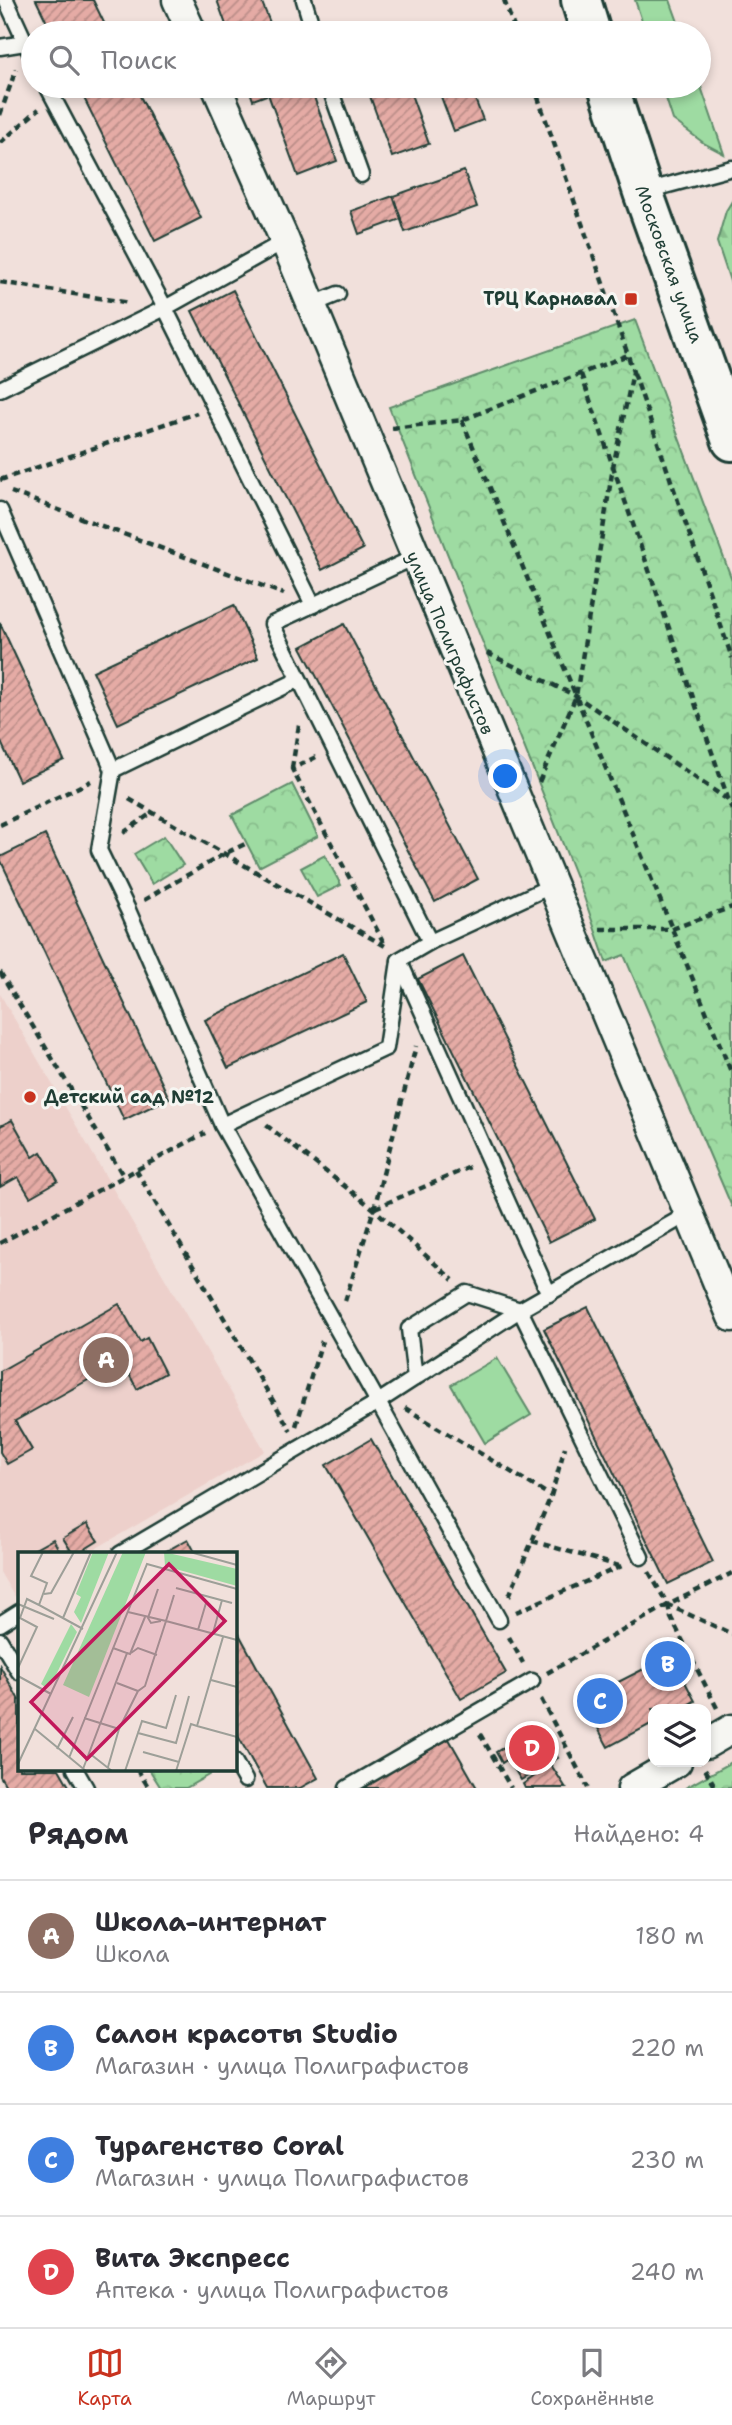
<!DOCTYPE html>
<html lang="ru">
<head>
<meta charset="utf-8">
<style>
	body { margin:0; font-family:"Shantell Sans",sans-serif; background:#f2f2f3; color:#2b2b33 }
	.controls { position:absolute; right:21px; bottom:21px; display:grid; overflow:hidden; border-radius:14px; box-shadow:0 4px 10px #0003 }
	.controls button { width:63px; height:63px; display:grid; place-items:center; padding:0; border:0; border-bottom:2px solid #e1e1e2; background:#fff; color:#2b2b33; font:35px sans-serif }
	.you { position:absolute; left:506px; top:777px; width:24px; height:24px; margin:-18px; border:5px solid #fff; border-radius:50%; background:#1a73e8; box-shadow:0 0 0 10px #1a73e833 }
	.badge { display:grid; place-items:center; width:46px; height:46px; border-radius:50%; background:#c8321e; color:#fff; font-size:23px; font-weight:700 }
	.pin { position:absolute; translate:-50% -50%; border:4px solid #fff; box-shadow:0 2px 7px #0006 }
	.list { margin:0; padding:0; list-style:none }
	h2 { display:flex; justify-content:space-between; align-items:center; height:91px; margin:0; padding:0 28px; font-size:30px }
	h2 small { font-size:23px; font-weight:400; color:#7c7c81 }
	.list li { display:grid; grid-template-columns:46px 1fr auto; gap:21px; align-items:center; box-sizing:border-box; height:112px; padding:0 28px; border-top:2px solid #e1e1e2 }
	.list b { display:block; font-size:26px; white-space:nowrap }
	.list p { margin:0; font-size:23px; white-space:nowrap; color:#7c7c81 }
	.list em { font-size:23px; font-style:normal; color:#7c7c81 }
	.icon { flex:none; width:38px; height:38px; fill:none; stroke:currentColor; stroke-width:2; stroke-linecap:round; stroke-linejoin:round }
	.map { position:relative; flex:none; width:732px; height:1788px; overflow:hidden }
	.search { position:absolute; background:#fff; box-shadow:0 4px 10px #0003; left:21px; right:21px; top:21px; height:77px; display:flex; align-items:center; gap:18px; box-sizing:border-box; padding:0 24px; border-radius:38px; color:#7c7c81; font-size:26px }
	.sheet { height:539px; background:#fff }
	nav { display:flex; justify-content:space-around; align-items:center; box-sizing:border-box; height:98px; border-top:2px solid #e1e1e2; background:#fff; font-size:19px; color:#7c7c81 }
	nav a { display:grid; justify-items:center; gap:4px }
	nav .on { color:#c8321e }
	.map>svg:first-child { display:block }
</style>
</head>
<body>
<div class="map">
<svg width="732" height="1788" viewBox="0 0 732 1788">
	<defs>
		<pattern id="forest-firs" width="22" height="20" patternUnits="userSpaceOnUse" patternTransform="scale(1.75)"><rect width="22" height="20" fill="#9edba2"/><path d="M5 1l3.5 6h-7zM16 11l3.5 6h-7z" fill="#88bd8c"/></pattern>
		<pattern id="park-crowns" width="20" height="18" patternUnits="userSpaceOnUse" patternTransform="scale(1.75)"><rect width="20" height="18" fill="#9edba2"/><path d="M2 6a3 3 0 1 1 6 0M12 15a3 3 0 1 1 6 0" fill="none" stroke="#88bd8c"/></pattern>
		<pattern id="building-hatch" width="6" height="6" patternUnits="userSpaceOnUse" patternTransform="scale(1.75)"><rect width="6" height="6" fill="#e5aba5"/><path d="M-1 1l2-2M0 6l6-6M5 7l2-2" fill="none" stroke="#b98c87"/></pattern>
	</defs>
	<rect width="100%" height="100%" fill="#f1e0db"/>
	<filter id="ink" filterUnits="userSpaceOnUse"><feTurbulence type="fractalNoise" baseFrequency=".0143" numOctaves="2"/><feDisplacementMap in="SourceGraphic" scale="14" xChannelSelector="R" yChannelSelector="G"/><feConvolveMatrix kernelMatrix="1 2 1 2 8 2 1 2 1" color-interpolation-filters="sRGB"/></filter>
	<g filter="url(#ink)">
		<path fill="#edd0cb" d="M 0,994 L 265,1451 L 88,1553 L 19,1554 L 19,1594 L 14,1596 L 0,1572 Z"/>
		<g fill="#9edba2" stroke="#5e8c6b" stroke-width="2">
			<path d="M 635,0 L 670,0 L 682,33 L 646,33 Z"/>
			<path d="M 699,81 L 724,154 L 705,144 L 673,120 L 662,86 L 699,86 Z"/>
			<path d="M 497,1358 L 531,1415 L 485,1443 L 451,1385 Z"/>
		</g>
		<path fill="url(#forest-firs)" stroke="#5e8c6b" stroke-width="2" d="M 732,201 L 732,287 L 717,242 L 726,211 Z"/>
		<g fill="url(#park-crowns)" stroke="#5e8c6b" stroke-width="2">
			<path d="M 635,320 L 732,580 L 732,1207 L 624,955 L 606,962 L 584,897 L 389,407 Z"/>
			<path d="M 292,784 L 318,836 L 259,867 L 232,815 Z"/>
			<path d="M 164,836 L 183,865 L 152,884 L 134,854 Z"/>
			<path d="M 325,855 L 341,885 L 317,897 L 301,868 Z"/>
			<path d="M 732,1762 L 732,1788 L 685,1788 Z"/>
			<path d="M 149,1769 L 219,1769 L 186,1788 L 161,1788 Z"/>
		</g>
		<g fill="url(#building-hatch)" stroke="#1f3d34" stroke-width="2">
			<path d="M 36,0 L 93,0 L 109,33 L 52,33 Z"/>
			<path d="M 217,0 L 261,0 L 274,33 L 229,33 Z"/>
			<path d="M 78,86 L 135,86 L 201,218 L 155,241 Z"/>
			<path d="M 248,86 L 291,86 L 253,100 Z"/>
			<path d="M 291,86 L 310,86 L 337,161 L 298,176 L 268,94 Z"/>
			<path d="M 374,86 L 408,86 L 429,144 L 392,157 L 367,88 Z"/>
			<path d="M 437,86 L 470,86 L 483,120 L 454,131 Z"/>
			<path d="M 464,171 L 477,207 L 405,232 L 393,196 Z"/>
			<path d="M 393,196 L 401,219 L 359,234 L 351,211 Z"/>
			<path d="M 233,290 L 363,549 L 322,570 L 192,311 Z"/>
			<path d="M 234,605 L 258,658 L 118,724 L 93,671 Z"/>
			<path d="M 0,623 L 64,760 L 19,781 L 0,740 Z"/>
			<path d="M 344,624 L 478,879 L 435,902 L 301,647 Z"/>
			<path d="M 45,835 L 169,1098 L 124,1120 L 0,859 L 0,857 Z"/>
			<path d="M 343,953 L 367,1002 L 228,1068 L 205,1020 Z"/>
			<path d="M 463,956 L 595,1219 L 549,1242 L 418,979 Z"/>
			<path d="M 12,1120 L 33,1157 L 41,1152 L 58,1181 L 30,1197 L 18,1177 L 0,1187 L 0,1126 Z"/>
			<path d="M 119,1304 L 140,1342 L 147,1338 L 165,1373 L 137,1389 L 122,1361 L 15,1421 L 32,1450 L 7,1464 L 0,1452 L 0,1371 Z"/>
			<path d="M 588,1307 L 713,1562 L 668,1584 L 544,1329 Z"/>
			<path d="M 371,1439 L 506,1673 L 461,1699 L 326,1465 Z"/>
			<path d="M 87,1524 L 98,1541 L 77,1554 L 73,1554 L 63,1538 Z"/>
			<path d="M 53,1539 L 61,1554 L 31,1554 L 30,1552 Z"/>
			<path d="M 188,1539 L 196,1554 L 161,1554 Z"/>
			<path d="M 234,1625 L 318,1778 L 300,1788 L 267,1788 L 234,1729 Z"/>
			<path d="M 671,1655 L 695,1701 L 680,1709 L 653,1709 L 653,1723 L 608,1747 L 583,1700 Z"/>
			<path d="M 0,1666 L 19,1700 L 19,1769 L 59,1769 L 70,1788 L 7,1788 L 0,1776 Z"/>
			<path d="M 538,1726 L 558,1758 L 521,1780 L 508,1759 L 502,1763 L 496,1752 Z"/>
			<path d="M 449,1739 L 477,1788 L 361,1788 Z"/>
			<path d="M 551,1765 L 566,1788 L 525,1788 L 523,1784 Z"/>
		</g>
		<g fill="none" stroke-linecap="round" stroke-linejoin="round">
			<g stroke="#1f3d34" stroke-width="19">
				<g id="lane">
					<path d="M 6,0 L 33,59"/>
					<path d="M 304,0 L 314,33"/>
					<path d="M 0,47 L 25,43"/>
					<path d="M 47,86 L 165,308 L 313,605 L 272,624 L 430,942 L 551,886"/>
					<path d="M 329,86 L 361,175"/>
					<path d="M 646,191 L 732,168"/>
					<path d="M 311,305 L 338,294"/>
					<path d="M 0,389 L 165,308 L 285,241"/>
					<path d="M 0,510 L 113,770"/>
					<path d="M 313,605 L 415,557"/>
					<path d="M 298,680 L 113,770 L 99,850 L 128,910 L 222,1125 L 378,1402 L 520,1310 L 688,1214"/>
					<path d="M 430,942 L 399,960 L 549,1294"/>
					<path d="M 222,1125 L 386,1048 L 399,961"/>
					<path d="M 415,1378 L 409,1329 L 467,1293 L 520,1310 L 641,1557"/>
					<path d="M 120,1554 L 378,1402 L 499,1620"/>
					<path d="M 0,1624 L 19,1612"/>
					<path d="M 0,1640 L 19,1672"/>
					<path d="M 234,1761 L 245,1780"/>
					<path d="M 75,1769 L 86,1788"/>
					<path d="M 347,1788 L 532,1681"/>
				</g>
			</g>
			<g stroke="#1f3d34" stroke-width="33">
				<g id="street">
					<path d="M 177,0 L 192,33"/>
					<path d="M 216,86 L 285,241 L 732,1317"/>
					<path d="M 706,1744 L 732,1729"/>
					<path d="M 632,1788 L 677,1762"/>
				</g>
			</g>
			<g stroke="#1f3d34" stroke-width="44">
				<g id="primary">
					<path d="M 581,0 L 591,33"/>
					<path d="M 608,86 L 643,192 L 732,441"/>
				</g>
			</g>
			<g stroke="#1f3d34" stroke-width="4.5" stroke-dasharray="7 5" stroke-linecap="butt">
				<path d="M 504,0 L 516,33"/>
				<path d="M 0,115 L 16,69"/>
				<path d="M 0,143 L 39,109"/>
				<path d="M 0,282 L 130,303"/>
				<path d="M 634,373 L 732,658"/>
				<path d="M 581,374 L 732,810"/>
				<path d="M 462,420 L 732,1074"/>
				<path d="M 392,428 L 462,420 L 628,355 L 534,86"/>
				<path d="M 0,480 L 197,413"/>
				<path d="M 11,492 L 284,594"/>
				<path d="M 487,653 L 576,696 L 728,800"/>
				<path d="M 316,757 L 292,769 L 385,945"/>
				<path d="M 292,768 L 299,725"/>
				<path d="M 539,782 L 576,696 L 613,467 L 633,372 L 628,355"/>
				<path d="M 129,799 L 385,946"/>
				<path d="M 0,825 L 91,781"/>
				<path d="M 123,833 L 153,812"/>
				<path d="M 144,900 L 224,854 L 247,843"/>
				<path d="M 600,929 L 672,929 L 732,907"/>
				<path d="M 0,972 L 124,1177"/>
				<path d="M 266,1125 L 374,1209 L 453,1280"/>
				<path d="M 136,1170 L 291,1431"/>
				<path d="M 375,1208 L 470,1167"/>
				<path d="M 0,1243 L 205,1133"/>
				<path d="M 345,1301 L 374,1209 L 416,1046"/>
				<path d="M 405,1408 L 551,1496"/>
				<path d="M 296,1426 L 322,1341"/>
				<path d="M 532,1541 L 619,1566"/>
				<path d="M 649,1572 L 668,1605 L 732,1634"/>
				<path d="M 509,1596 L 551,1496 L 565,1447"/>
				<path d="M 516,1612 L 624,1565"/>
				<path d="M 509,1637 L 523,1663"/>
				<path d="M 547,1673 L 668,1605"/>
				<path d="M 541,1699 L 588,1788"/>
				<path d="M 717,1708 L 671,1618 L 668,1605 L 732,1573"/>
				<path d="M 480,1734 L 511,1788"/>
				<path d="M 137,1769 L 149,1788"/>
				<path d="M 705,1769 L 716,1788"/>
			</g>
			<use href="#lane" stroke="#f6f6f2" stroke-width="14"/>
			<use href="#street" stroke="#f6f6f2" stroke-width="28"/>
			<use href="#primary" stroke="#f6f6f2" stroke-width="38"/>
		</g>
	</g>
	<g fill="#c8321e" stroke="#f6f6f2" stroke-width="2.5">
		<rect x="624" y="292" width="14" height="14" rx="3.5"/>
		<circle cx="30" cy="1097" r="7"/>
	</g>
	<g text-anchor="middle" stroke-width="6" stroke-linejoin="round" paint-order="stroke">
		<g font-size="18" fill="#1f3d34" stroke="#f6f6f2">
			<text transform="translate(669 264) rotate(70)" y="6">Московская улица</text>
			<text transform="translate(450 643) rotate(67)" y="6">улица Полиграфистов</text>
		</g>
		<g font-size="18" font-weight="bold" fill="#1f3d34" stroke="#f6f6f2" text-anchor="end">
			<text x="617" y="305">ТРЦ Карнавал</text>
			<text x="44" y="1103" text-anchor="start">Детский сад №12</text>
		</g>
	</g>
	<g transform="translate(18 1552)">
		<rect width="219" height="219" fill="#f1e0db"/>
		<path d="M 53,72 L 59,80 L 33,133 L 27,135 L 23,132 Z" fill="#9edba2"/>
		<path d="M 75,0 L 91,0 L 63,71 L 56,60 L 63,45 L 58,42 ZM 105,0 L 128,0 L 71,145 L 45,133 ZM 146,0 L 219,17 L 219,34 L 147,14 Z" fill="#9edba2"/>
		<path fill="none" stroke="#9d9f98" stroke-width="2" d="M 25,0 L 13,24 L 29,31 L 21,53 L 65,77M 172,0 L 219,13M 158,36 L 214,51M 140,37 L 130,66 L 133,71 L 143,69M 26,42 L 33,41 L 56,0M 156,43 L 148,69 L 219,88M 0,52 L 36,67M 45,66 L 73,0M 180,78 L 188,51M 195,81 L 204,48M 109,101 L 112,102 L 127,65M 113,101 L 120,96 L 139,103M 0,116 L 19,75 L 2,66 L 9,47 L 21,53M 0,124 L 33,142M 193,128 L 219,135M 99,131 L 120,139 L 127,134 L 148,69 L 110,60M 66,166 L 101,177 L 90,215M 179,174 L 219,185M 17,177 L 68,219M 101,177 L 120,139M 120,181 L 124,169 L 148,176 L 158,143M 39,197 L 55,165M 125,200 L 161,210M 71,201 L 94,219M 51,206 L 129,12 L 219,37M 0,212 L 99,0M 65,217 L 109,101 L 95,96M 107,219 L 120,181 L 158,191 L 171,144M 158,219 L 173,172 L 179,174 L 205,85"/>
		<path fill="#c2185b" fill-opacity="0.15" stroke="#c2185b" stroke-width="3.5" d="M 151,12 L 207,69 L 69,207 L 13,150 Z"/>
		<rect width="219" height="219" fill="none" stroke="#1f3d34" stroke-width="3.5"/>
	</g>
</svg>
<div class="controls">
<button><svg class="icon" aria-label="layers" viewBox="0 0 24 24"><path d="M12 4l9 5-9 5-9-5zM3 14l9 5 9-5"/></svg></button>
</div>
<div class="you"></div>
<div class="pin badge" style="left:106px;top:1360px;background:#8d6e63">A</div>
<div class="pin badge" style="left:668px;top:1664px;background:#3f7fe0">B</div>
<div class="pin badge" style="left:600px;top:1701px;background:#3f7fe0">C</div>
<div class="pin badge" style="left:532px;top:1748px;background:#e0444e">D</div>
<div class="search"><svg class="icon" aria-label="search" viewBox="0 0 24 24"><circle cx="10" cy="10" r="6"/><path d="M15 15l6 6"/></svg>Поиск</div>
</div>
<section class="sheet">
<h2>Рядом<small>Найдено: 4</small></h2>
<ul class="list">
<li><span class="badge" style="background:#8d6e63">A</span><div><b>Школа-интернат</b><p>Школа</p></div><em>180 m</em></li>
<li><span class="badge" style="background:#3f7fe0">B</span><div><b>Салон красоты Studio</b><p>Магазин · улица Полиграфистов</p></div><em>220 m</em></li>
<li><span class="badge" style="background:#3f7fe0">C</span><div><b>Турагенство Coral</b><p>Магазин · улица Полиграфистов</p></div><em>230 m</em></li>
<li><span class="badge" style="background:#e0444e">D</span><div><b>Вита Экспресс</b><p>Аптека · улица Полиграфистов</p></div><em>240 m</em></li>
</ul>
</section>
<nav>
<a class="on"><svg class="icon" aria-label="map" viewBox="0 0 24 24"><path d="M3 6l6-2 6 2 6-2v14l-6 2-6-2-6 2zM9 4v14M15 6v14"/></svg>Карта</a>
<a><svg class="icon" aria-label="directions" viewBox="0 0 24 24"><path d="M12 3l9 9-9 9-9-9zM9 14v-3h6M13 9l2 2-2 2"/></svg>Маршрут</a>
<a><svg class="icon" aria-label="saved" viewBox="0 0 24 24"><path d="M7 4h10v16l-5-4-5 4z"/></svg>Сохранённые</a>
</nav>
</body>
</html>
